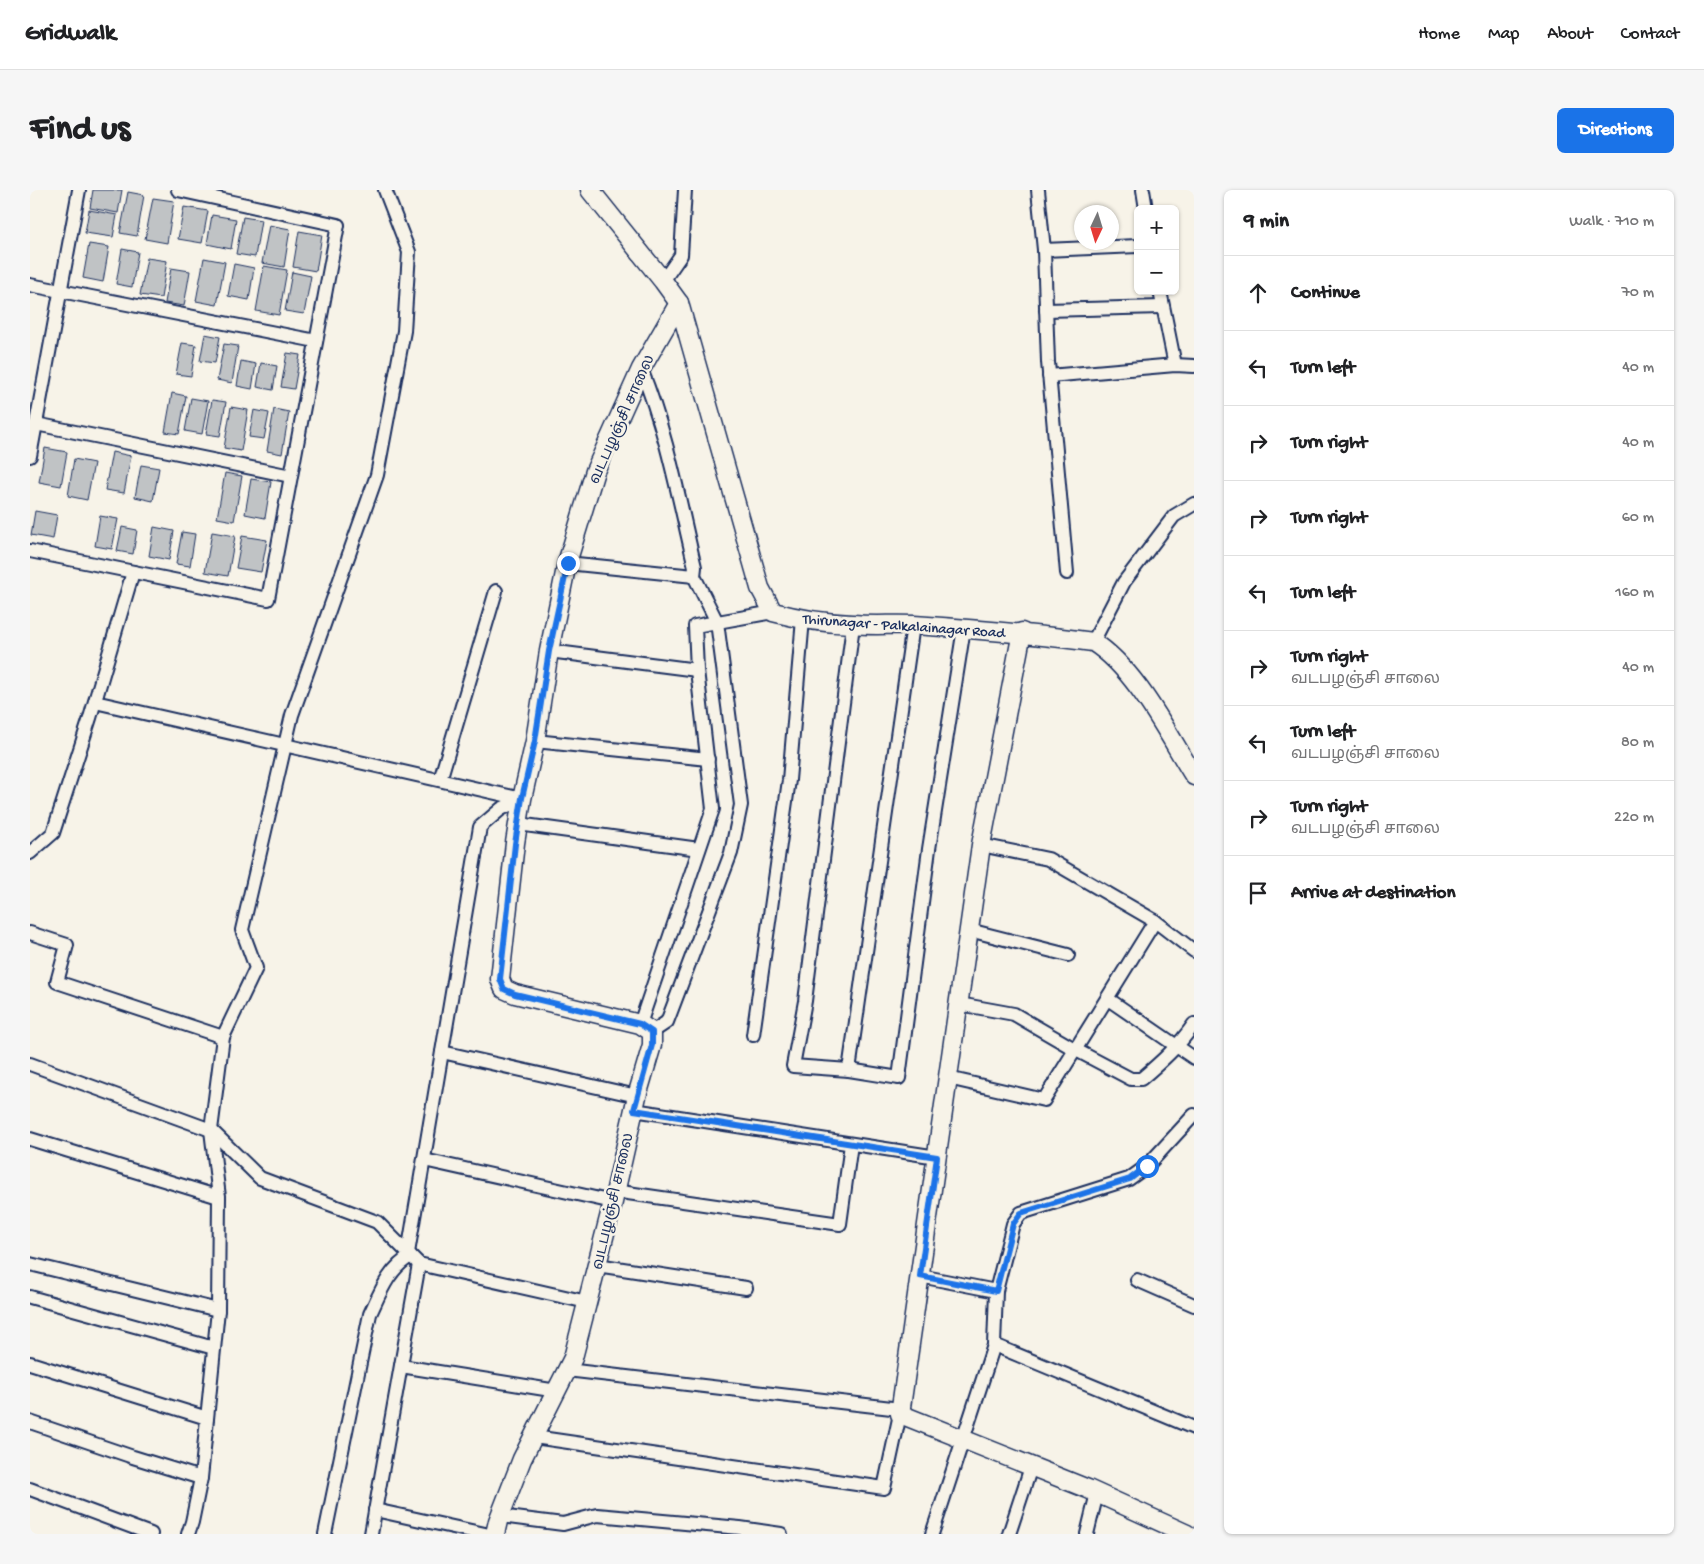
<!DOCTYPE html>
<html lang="en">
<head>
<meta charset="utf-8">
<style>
	body { margin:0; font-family:"Gochi Hand","Noto Sans Tamil",sans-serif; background:#f6f6f6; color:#202124 }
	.controls { position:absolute; right:15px; top:15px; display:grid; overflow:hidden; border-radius:8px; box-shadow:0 1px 4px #0004 }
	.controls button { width:45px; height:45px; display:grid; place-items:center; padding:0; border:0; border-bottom:1px solid #e0e0e0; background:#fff; color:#202124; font:25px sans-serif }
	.compass { position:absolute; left:1044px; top:15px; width:45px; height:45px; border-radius:50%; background:#fff; box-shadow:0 1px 4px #0004; rotate:184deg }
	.stop { position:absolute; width:15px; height:15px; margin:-11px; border:4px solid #1a73e8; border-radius:50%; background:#fff }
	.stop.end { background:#1a73e8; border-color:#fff; box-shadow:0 1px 5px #0008 }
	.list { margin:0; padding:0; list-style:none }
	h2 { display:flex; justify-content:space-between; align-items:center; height:65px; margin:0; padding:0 20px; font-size:21px }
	h2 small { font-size:16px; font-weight:400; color:#757577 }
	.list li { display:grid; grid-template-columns:32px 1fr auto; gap:15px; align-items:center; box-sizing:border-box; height:75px; padding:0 20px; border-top:1px solid #e0e0e0 }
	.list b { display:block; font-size:19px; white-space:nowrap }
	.list p { margin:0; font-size:16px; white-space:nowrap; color:#757577 }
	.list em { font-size:16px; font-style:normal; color:#757577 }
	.icon { flex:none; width:28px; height:28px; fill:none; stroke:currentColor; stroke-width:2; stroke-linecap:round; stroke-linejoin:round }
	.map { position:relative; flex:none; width:1164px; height:1344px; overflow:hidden; border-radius:8px }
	header { display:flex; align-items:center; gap:30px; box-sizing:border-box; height:70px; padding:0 25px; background:#fff; border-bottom:1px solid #e0e0e0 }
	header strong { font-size:24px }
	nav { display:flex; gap:28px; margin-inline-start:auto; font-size:18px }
	.intro { display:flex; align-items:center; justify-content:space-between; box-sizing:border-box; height:120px; padding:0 30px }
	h1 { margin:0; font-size:35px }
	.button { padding:12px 22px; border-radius:8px; background:#1a73e8; color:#fff; font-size:18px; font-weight:700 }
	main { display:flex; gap:30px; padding:0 30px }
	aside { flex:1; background:#fff; border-radius:8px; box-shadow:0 1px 4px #0004 }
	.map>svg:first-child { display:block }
</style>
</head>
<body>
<header>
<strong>Gridwalk</strong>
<nav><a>Home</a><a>Map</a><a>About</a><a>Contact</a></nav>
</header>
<div class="intro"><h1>Find us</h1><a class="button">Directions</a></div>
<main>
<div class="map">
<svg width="1164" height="1344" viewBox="0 0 1164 1344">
	<rect width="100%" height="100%" fill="#f7f3e8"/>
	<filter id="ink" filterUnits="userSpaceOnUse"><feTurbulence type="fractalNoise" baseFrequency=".02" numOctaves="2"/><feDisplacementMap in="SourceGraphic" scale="10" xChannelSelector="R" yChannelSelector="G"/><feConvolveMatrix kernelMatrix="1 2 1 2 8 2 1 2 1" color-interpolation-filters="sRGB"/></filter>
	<g filter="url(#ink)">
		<g fill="#c0c3c5" stroke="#1b2f5e">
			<path d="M 63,0 L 92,0 L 88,23 L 60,18 Z"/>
			<path d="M 98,2 L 114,5 L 107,46 L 90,43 Z"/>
			<path d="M 123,8 L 144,11 L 137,53 L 115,49 Z"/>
			<path d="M 154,17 L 178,21 L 172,53 L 148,49 Z"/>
			<path d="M 59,20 L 87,25 L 83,47 L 55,43 Z"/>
			<path d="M 182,25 L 206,29 L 201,59 L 177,54 Z"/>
			<path d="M 213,27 L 231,30 L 225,67 L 206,64 Z"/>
			<path d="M 239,35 L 260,39 L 254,77 L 232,73 Z"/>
			<path d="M 269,41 L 292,45 L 286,81 L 263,77 Z"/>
			<path d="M 59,54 L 79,57 L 73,92 L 53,88 Z"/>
			<path d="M 92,59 L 108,62 L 102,97 L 86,94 Z"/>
			<path d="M 117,68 L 137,71 L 131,108 L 110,105 Z"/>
			<path d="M 174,68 L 195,72 L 187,115 L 166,111 Z"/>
			<path d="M 204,74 L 224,78 L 219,110 L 198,106 Z"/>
			<path d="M 234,76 L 257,80 L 249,125 L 226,121 Z"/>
			<path d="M 141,78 L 160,81 L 154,116 L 135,113 Z"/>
			<path d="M 262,82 L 281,86 L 274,124 L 255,121 Z"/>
			<path d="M 175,144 L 190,147 L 185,173 L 170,171 Z"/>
			<path d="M 152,153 L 166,155 L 161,186 L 146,184 Z"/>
			<path d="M 194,154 L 208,156 L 202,193 L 187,190 Z"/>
			<path d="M 257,163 L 270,165 L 264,199 L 251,197 Z"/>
			<path d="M 211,171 L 226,174 L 222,199 L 207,196 Z"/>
			<path d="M 231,173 L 247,176 L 243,200 L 227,197 Z"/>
			<path d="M 142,203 L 156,206 L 149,244 L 135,242 Z"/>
			<path d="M 161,208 L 178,211 L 172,244 L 155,241 Z"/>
			<path d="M 182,210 L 196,212 L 190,246 L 176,244 Z"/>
			<path d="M 201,217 L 218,220 L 211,261 L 194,258 Z"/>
			<path d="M 244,219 L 259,222 L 252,264 L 237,261 Z"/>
			<path d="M 224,220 L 239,223 L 234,249 L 219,247 Z"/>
			<path d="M 15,258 L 37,262 L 31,296 L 9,292 Z"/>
			<path d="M 82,262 L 101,266 L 94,303 L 75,300 Z"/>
			<path d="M 44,269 L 64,273 L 57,310 L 38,306 Z"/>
			<path d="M 111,275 L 129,278 L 123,311 L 105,307 Z"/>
			<path d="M 195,283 L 212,286 L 204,331 L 187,328 Z"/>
			<path d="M 221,289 L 241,292 L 235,328 L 215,324 Z"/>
			<path d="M 5,321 L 27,325 L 23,349 L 1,345 Z"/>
			<path d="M 70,326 L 88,329 L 82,359 L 65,356 Z"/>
			<path d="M 92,337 L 107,340 L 103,364 L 87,361 Z"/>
			<path d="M 124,337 L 144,341 L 139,370 L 119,366 Z"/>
			<path d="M 152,342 L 165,344 L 160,376 L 146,374 Z"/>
			<path d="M 182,342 L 205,346 L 198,386 L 175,382 Z"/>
			<path d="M 212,346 L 237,350 L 231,382 L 206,378 Z"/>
		</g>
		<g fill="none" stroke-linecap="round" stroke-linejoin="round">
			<g stroke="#1b2f5e" stroke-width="16">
				<g id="street">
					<path d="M 1008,0 L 1014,60 L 1018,172 L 1037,383"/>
					<path d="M 1113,0 L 1116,19"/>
					<path d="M 1014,60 L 1108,56"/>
					<path d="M 633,91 L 651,65 L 655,0"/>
					<path d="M 0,95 L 286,151"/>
					<path d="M 1130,101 L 1145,175"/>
					<path d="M 1016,120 L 1132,117"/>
					<path d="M 611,179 C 637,243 649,310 665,377 L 664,386 L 687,432 L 711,615 L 701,663 L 637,832 L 622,842"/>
					<path d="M 1019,186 L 1145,175 L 1164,176"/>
					<path d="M 6,234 L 261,286"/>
					<path d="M 0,266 L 49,0"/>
					<path d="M 0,361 L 238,409 L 308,35 L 148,0"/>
					<path d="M 537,373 L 664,386"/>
					<path d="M 883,435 L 819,880 L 869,888 L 899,659 L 934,438"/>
					<path d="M 1063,452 L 1094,392 L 1144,326 L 1164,314"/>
					<path d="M 519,461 L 667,480"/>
					<path d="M 65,512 L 492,609"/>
					<path d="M 505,551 L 678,569"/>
					<path d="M 410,590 L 466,401"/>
					<path d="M 488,634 L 669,659"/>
					<path d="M 0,663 L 23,643 L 60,528 L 103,382"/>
					<path d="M 1125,731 L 1164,761"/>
					<path d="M 939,740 L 1038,765"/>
					<path d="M 0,743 L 37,755 L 27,792 L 193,847"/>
					<path d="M 1078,809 L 1164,868"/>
					<path d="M 929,814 L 984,824 L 1046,860 L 1101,889 L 1111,889 C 1131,872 1149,856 1164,834"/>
					<path d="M 610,834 L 683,619 L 667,480 L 665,436 L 743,422"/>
					<path d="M 723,845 L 759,590 L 773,429"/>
					<path d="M 412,862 L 607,906"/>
					<path d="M 0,874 L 181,940 L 230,988 L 347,1032 L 389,1074 L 557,1112"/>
					<path d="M 819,880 L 763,876 L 775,811 L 823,435"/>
					<path d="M 918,888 L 1014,910 L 1125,731 L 1018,669 L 951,655"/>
					<path d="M 604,920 L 907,967"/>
					<path d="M 0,949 L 189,1007"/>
					<path d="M 394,970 L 583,1012"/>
					<path d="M 584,1001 L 810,1034 L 821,954"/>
					<path d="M 378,1063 L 450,637 L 471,619 L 492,609"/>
					<path d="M 0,1074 L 188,1120"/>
					<path d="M 567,1075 L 716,1098"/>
					<path d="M 890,1086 L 966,1101 L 983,1034 L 991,1023 L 1099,989 L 1117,976 L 1164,925"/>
					<path d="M 1107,1090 L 1164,1115"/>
					<path d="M 966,1101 L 964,1155 L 1164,1238"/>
					<path d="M 0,1107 L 184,1158"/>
					<path d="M 0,1173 L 177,1228"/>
					<path d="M 371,1176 L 527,1201"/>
					<path d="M 537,1180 L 870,1219"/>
					<path d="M 0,1232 L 103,1267 L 171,1288"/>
					<path d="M 504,1247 L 854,1298 L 870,1224"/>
					<path d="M 0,1299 L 121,1344"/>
					<path d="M 345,1320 L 455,1344"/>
					<path d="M 470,1326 L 533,1334 L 567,1325 L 710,1338 L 751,1344"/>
					<path d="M 158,1344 L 162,1332 L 171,1288 L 188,1120 L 189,1007 L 181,940 L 193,847 L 226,778 L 212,740 L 262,525 L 347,285 L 374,141 L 379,62 L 355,0"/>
					<path d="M 295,1344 L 340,1124 C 350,1103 359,1078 381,1066"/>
					<path d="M 341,1344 L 389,1074"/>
					<path d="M 902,1344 L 964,1155"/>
					<path d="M 979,1344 L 1001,1277"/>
					<path d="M 1057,1344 L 1067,1303"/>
				</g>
			</g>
			<g stroke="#1b2f5e" stroke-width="21">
				<g id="secondary">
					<path d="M 560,0 L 633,91 L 649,113 L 730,398 L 743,422 C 769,429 795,433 822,434 C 843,436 863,434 884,435 C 944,439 1003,444 1063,452 C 1106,479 1137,543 1164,586"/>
					<path d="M 992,442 L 951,655 L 870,1224 L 1058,1299 L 1157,1344"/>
					<path d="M 465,1344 L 468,1331 L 492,1269 L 543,1168 L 583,1012 L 607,906 L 622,855 L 622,842 L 610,834 L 485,804 L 474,799 L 470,789 L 485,653 L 492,609 L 505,551 L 519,461 L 537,373 L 565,281 L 611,179 L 649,113"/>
				</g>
			</g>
			<use href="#street" stroke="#f7f3e8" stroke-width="12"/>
			<use href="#secondary" stroke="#f7f3e8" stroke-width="18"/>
		</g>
	</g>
	<g fill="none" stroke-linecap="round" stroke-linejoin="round" filter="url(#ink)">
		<path stroke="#1a73e8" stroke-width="6" d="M 538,373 L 519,461 L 505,551 L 492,608 L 485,654 L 470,789 L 474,799 L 485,804 L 610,834 L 622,842 L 622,855 L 604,920 L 907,967 L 890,1086 L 966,1101 L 983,1034 L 991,1023 L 1100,989 L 1117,976"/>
	</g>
	<g text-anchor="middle" stroke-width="5" stroke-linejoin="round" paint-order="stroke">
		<g font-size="15" fill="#1b2f5e" stroke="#f7f3e8">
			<text transform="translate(591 229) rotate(-66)" y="5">வடபழஞ்சி சாலை</text>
			<text transform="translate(874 435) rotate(4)" y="5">Thirunagar - Palkalainagar Road</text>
			<text transform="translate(582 1011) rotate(-77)" y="5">வடபழஞ்சி சாலை</text>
		</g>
	</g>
</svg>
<div class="controls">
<button>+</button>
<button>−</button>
</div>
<svg class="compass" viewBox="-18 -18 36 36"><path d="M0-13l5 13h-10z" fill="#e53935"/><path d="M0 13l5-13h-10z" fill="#757577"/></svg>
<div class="stop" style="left:1117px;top:976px"></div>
<div class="stop end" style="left:538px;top:373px"></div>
</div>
<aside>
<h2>9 min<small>Walk · 710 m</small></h2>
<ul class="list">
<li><svg class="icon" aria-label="ahead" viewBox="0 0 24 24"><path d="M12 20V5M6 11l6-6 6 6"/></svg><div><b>Continue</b></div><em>70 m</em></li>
<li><svg class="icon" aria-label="left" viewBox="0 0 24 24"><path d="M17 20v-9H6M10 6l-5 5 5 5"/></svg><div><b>Turn left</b></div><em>40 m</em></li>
<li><svg class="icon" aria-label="right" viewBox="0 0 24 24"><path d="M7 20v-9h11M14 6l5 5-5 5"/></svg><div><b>Turn right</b></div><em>40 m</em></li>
<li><svg class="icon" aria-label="right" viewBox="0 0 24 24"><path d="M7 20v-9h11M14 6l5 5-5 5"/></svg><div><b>Turn right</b></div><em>60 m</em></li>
<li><svg class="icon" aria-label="left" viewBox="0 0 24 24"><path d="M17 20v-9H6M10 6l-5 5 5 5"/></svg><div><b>Turn left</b></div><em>160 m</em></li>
<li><svg class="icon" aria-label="right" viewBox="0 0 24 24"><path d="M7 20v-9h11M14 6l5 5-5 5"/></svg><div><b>Turn right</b><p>வடபழஞ்சி சாலை</p></div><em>40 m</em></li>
<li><svg class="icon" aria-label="left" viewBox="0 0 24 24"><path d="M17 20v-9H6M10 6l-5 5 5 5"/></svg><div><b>Turn left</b><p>வடபழஞ்சி சாலை</p></div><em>80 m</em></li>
<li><svg class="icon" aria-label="right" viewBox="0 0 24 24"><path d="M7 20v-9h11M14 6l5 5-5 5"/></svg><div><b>Turn right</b><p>வடபழஞ்சி சாலை</p></div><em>220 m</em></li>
<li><svg class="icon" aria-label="arrive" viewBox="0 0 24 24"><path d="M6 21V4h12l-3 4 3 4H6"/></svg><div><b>Arrive at destination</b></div></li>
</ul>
</aside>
</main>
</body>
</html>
